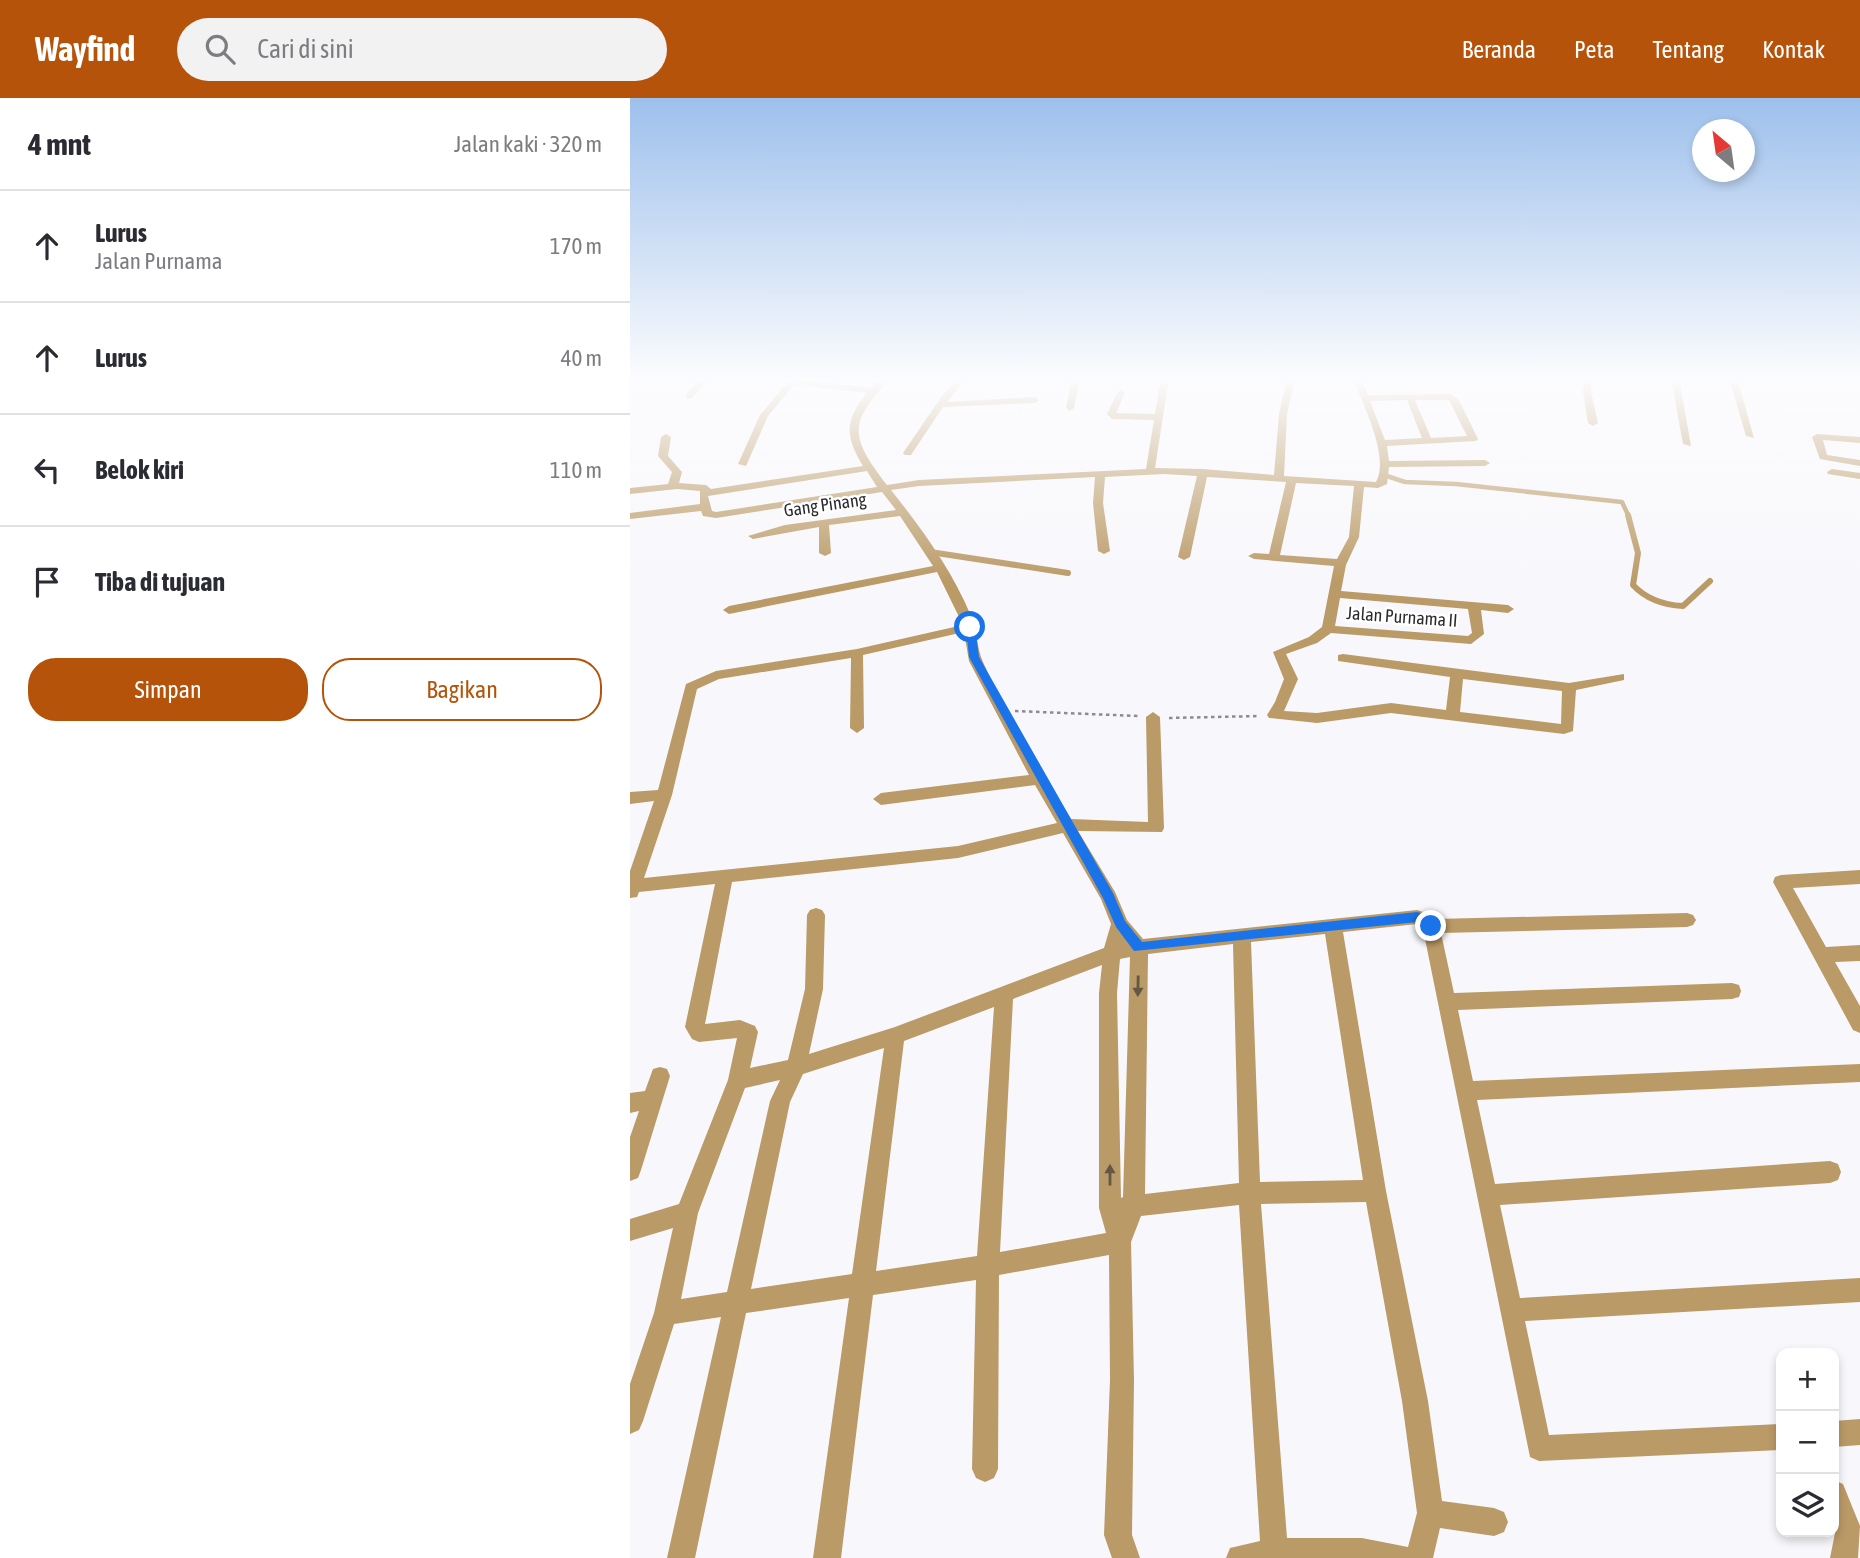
<!DOCTYPE html>
<html lang="id">
<head>
<meta charset="utf-8">
<style>
	body { margin:0; font-family:"Asap Condensed",sans-serif; background:#f2f2f3; color:#2b2b33 }
	.controls { position:absolute; right:21px; bottom:21px; display:grid; overflow:hidden; border-radius:14px; box-shadow:0 4px 10px #0003 }
	.controls button { width:63px; height:63px; display:grid; place-items:center; padding:0; border:0; border-bottom:2px solid #e1e1e2; background:#fff; color:#2b2b33; font:35px sans-serif }
	.compass { position:absolute; left:1062px; top:21px; width:63px; height:63px; border-radius:50%; background:#fff; box-shadow:0 4px 10px #0003; rotate:331deg }
	.stop { position:absolute; width:21px; height:21px; margin:-16px; border:5px solid #1a73e8; border-radius:50%; background:#fff }
	.stop.end { background:#1a73e8; border-color:#fff; box-shadow:0 2px 7px #0008 }
	.list { margin:0; padding:0; list-style:none }
	h2 { display:flex; justify-content:space-between; align-items:center; height:91px; margin:0; padding:0 28px; font-size:30px }
	h2 small { font-size:23px; font-weight:400; color:#7c7c81 }
	.list li { display:grid; grid-template-columns:46px 1fr auto; gap:21px; align-items:center; box-sizing:border-box; height:112px; padding:0 28px; border-top:2px solid #e1e1e2 }
	.list b { display:block; font-size:26px; white-space:nowrap }
	.list p { margin:0; font-size:23px; white-space:nowrap; color:#7c7c81 }
	.list em { font-size:23px; font-style:normal; color:#7c7c81 }
	.actions { display:flex; gap:14px; padding:21px 28px }
	.actions a { flex:1; padding:16px 0; border:2px solid #b45309; border-radius:28px; text-align:center; font-size:24px; color:#b45309 }
	.actions .main { background:#b45309; color:#fff }
	.icon { flex:none; width:38px; height:38px; fill:none; stroke:currentColor; stroke-width:2; stroke-linecap:round; stroke-linejoin:round }
	.map { position:relative; flex:none; width:1230px; height:1460px; overflow:hidden }
	header { display:flex; align-items:center; gap:42px; box-sizing:border-box; height:98px; padding:0 35px; background:#b45309; color:#fff }
	header strong { font-size:33px }
	nav { display:flex; gap:38px; margin-inline-start:auto; font-size:24px }
	.search { width:490px; height:63px; background:#f2f2f3; display:flex; align-items:center; gap:18px; box-sizing:border-box; padding:0 24px; border-radius:38px; color:#7c7c81; font-size:26px }
	main { display:flex }
	aside { flex:1; background:#fff }
	.map>svg:first-child { display:block }
</style>
</head>
<body>
<header>
<strong>Wayfind</strong>
<div class="search"><svg class="icon" aria-label="search" viewBox="0 0 24 24"><circle cx="10" cy="10" r="6"/><path d="M15 15l6 6"/></svg>Cari di sini</div>
<nav><a>Beranda</a><a>Peta</a><a>Tentang</a><a>Kontak</a></nav>
</header>
<main>
<aside>
<h2>4 mnt<small>Jalan kaki · 320 m</small></h2>
<ul class="list">
<li><svg class="icon" aria-label="ahead" viewBox="0 0 24 24"><path d="M12 20V5M6 11l6-6 6 6"/></svg><div><b>Lurus</b><p>Jalan Purnama</p></div><em>170 m</em></li>
<li><svg class="icon" aria-label="ahead" viewBox="0 0 24 24"><path d="M12 20V5M6 11l6-6 6 6"/></svg><div><b>Lurus</b></div><em>40 m</em></li>
<li><svg class="icon" aria-label="left" viewBox="0 0 24 24"><path d="M17 20v-9H6M10 6l-5 5 5 5"/></svg><div><b>Belok kiri</b></div><em>110 m</em></li>
<li><svg class="icon" aria-label="arrive" viewBox="0 0 24 24"><path d="M6 21V4h12l-3 4 3 4H6"/></svg><div><b>Tiba di tujuan</b></div></li>
</ul>
<div class="actions"><a class="main">Simpan</a><a>Bagikan</a></div>
</aside>
<div class="map">
<svg width="1230" height="1460" viewBox="0 0 1230 1460">
	<rect width="100%" height="100%" fill="#f8f8fc"/>
	<g fill="none" stroke-linecap="round" stroke-linejoin="round">
		<g stroke="#8c8c8f" stroke-width="2.5" stroke-dasharray="3.5 3.5" stroke-linecap="butt">
			<path d="M 385,613 L 508,618"/>
			<path d="M 539,620 L 630,618"/>
		</g>
		<path stroke="#ba9a66" stroke-width="4.5" d="M 754,377 L 775,384 L 826,386 L 992,404 L 999,419"/>
		<g stroke="#ba9a66" stroke-width="6">
			<path d="M 998,417 L 1008,455 L 1003,487 C 1016,501 1034,507 1053,508 L 1080,483"/>
			<path d="M 300,454 L 438,475"/>
		</g>
		<g fill="#ba9a66" fill-rule="evenodd">
			<path d="M 70,280 L 79,280 L 62,300 L 56,300 L 56,296 Z"/>
			<path d="M 252,280 L 262,280 C 218,324 219,338 257,387 L 289,382 L 516,371 L 524,322 L 482,321 L 477,316 L 487,295 L 491,292 L 495,295 L 486,315 L 525,316 L 531,280 L 539,280 L 525,370 L 573,371 L 644,377 L 649,316 L 657,280 L 665,280 L 657,316 L 654,378 L 746,384 C 760,359 733,307 723,280 L 731,280 L 738,297 L 821,296 L 829,302 L 848,341 L 846,343 L 757,348 L 759,363 L 855,362 L 860,365 L 855,368 L 759,369 L 757,386 L 748,390 L 734,389 L 729,439 L 716,467 L 711,493 L 878,507 L 884,511 L 878,515 L 851,512 L 854,536 L 841,546 L 701,535 L 687,545 L 656,556 L 668,581 L 654,613 L 687,615 L 761,605 L 816,612 L 820,579 L 708,563 L 708,557 L 713,556 L 939,585 L 994,576 L 994,582 L 946,592 L 943,633 L 934,636 L 761,615 L 687,625 L 639,620 L 637,617 L 645,604 L 654,581 L 643,554 L 679,539 L 692,529 L 704,468 L 624,461 L 618,458 L 624,455 L 639,456 L 656,384 L 577,379 L 560,459 L 554,462 L 548,459 L 567,378 L 534,376 L 475,379 L 473,405 L 480,453 L 474,456 L 468,453 L 463,405 L 465,379 L 289,388 L 261,392 C 292,431 322,472 341,518 C 348,533 346,549 353,564 C 377,619 410,671 441,721 L 518,724 L 516,619 L 523,614 L 530,619 L 534,730 L 532,734 L 448,733 L 485,794 L 497,822 L 513,841 L 787,812 L 802,817 L 805,821 L 1057,815 L 1063,817 L 1066,822 L 1063,827 L 1057,829 L 811,835 L 824,895 L 1102,885 L 1109,887 L 1111,893 L 1109,899 L 1102,901 L 828,912 L 843,983 L 1230,966 L 1230,984 L 847,1002 L 865,1086 L 1200,1063 L 1208,1066 L 1211,1074 L 1208,1082 L 1200,1085 L 870,1107 L 890,1200 L 1230,1180 L 1230,1204 L 895,1223 L 919,1337 L 1151,1326 L 1151,1352 L 909,1363 L 900,1359 L 793,831 L 787,826 L 713,834 L 756,1093 L 798,1303 L 812,1403 L 864,1410 L 874,1414 L 878,1424 L 874,1434 L 864,1438 L 810,1430 L 803,1460 L 596,1460 L 600,1450 L 630,1443 L 609,1107 L 511,1118 L 501,1144 L 504,1282 L 502,1437 L 510,1460 L 482,1460 L 474,1437 L 480,1282 L 479,1157 L 369,1177 L 368,1371 L 364,1380 L 355,1384 L 346,1380 L 342,1371 L 346,1182 L 243,1197 L 211,1460 L 183,1460 L 219,1200 L 116,1215 L 65,1460 L 37,1460 L 91,1219 L 44,1226 L 13,1323 L 9,1332 L 0,1336 L 0,1286 L 24,1215 L 43,1130 L 0,1143 L 0,1121 L 49,1106 L 98,982 L 107,940 L 69,944 L 62,941 L 55,929 L 85,786 L 9,794 L 7,799 L 0,800 L 0,773 L 24,703 L 0,706 L 0,694 L 28,692 L 56,586 L 86,573 L 227,551 L 333,527 L 307,474 L 99,516 L 93,512 L 99,508 L 303,468 L 270,418 L 199,427 L 201,455 L 195,458 L 189,455 L 189,429 L 123,441 L 118,438 L 155,427 L 266,412 L 252,394 L 86,420 L 73,418 L 71,413 L 0,421 L 0,415 L 70,406 L 70,393 L 47,391 L 0,396 L 0,390 L 38,386 L 42,374 L 28,358 L 31,339 L 36,336 L 41,339 L 38,358 L 52,374 L 49,385 L 76,387 L 81,391 L 233,368 C 215,338 214,323 237,295 L 177,288 L 163,288 L 138,318 L 116,368 L 108,366 L 130,317 L 158,284 L 177,282 L 241,290 ZM 777,302 L 792,340 L 755,342 L 740,303 ZM 785,302 L 819,302 L 837,338 L 801,340 ZM 237,373 L 247,389 L 86,414 L 82,413 L 78,398 ZM 666,385 L 724,388 L 719,439 L 707,461 L 650,457 ZM 710,500 L 838,511 L 842,535 L 838,538 L 705,528 ZM 334,534 L 339,563 L 399,677 L 251,695 L 243,701 L 251,707 L 405,687 L 427,725 L 328,748 L 14,780 L 42,697 L 67,591 L 89,581 L 221,560 L 220,630 L 227,635 L 234,630 L 233,557 ZM 833,581 L 932,593 L 931,626 L 830,614 ZM 433,735 L 471,801 L 481,826 L 474,850 L 265,929 L 179,956 L 193,891 L 195,817 L 192,812 L 186,810 L 180,812 L 177,817 L 175,891 L 158,962 L 120,970 L 128,934 L 125,928 L 110,922 L 75,926 L 102,784 L 328,760 ZM 695,836 L 733,1082 L 630,1084 L 621,844 ZM 603,846 L 609,1085 L 515,1096 L 518,856 ZM 500,859 L 493,1099 L 491,1100 L 487,895 L 490,861 ZM 472,867 L 469,895 L 469,1110 L 476,1135 L 370,1154 L 383,901 ZM 364,909 L 347,1158 L 246,1173 L 274,943 ZM 254,950 L 222,1176 L 121,1191 L 160,1004 L 173,976 ZM 150,982 L 140,1003 L 97,1194 L 51,1201 L 68,1115 L 115,990 ZM 736,1104 L 772,1303 L 787,1415 L 778,1449 L 732,1440 L 657,1440 L 631,1106 Z"/>
			<path d="M 328,280 L 337,280 L 317,304 L 405,299 L 409,302 L 405,305 L 313,309 L 281,357 L 275,357 L 273,355 L 312,298 Z"/>
			<path d="M 442,280 L 450,280 L 444,310 L 440,313 L 436,310 Z"/>
			<path d="M 954,280 L 962,280 L 961,294 L 968,325 L 963,328 L 958,325 L 953,294 Z"/>
			<path d="M 1041,280 L 1049,280 L 1061,348 L 1053,346 Z"/>
			<path d="M 1099,280 L 1107,280 L 1124,340 L 1116,338 Z"/>
			<path d="M 1187,336 L 1230,339 L 1230,345 L 1193,342 L 1197,357 L 1230,362 L 1230,368 L 1190,361 L 1182,339 Z"/>
			<path d="M 1202,371 L 1230,375 L 1230,381 L 1198,376 L 1197,374 Z"/>
			<path d="M 1230,772 L 1230,786 L 1163,790 L 1196,849 L 1230,847 L 1230,863 L 1205,864 L 1230,908 L 1230,935 L 1223,932 L 1143,784 L 1145,779 L 1151,777 Z"/>
			<path d="M 30,969 L 37,971 L 40,978 L 11,1072 L 8,1080 L 0,1083 L 0,1039 L 9,1013 L 0,1015 L 0,995 L 15,993 L 23,971 Z"/>
			<path d="M 1230,1321 L 1230,1347 L 1204,1349 L 1204,1323 Z"/>
			<path d="M 1204,1382 L 1213,1386 L 1230,1428 L 1228,1460 L 1200,1460 L 1205,1435 Z"/>
		</g>
	</g>
	<defs><path id="oneway-solid" d="M-6-.8H1V-3.2L6.5 0L1 3.2V.8H-6Z" transform="scale(1.75)"/></defs>
	<g fill="#645744">
		<use href="#oneway-solid" transform="translate(508 888) rotate(91)"/>
		<use href="#oneway-solid" transform="translate(480 1077) rotate(-90)"/>
	</g>
	<linearGradient id="sky" x2="0" y2="1"><stop stop-color="#9dc0ec"/><stop offset="0.58" stop-color="#fcfcfe"/><stop offset="1" stop-color="#fcfcfe" stop-opacity="0"/></linearGradient>
	<rect width="1230" height="485" fill="url(#sky)"/>
	<path fill="#1a73e8" d="M 340,526 L 345,529 L 349,559 L 483,795 L 495,823 L 512,844 L 787,814 L 800,818 L 807,828 L 806,832 L 797,832 L 787,824 L 504,853 L 486,829 L 473,800 L 339,559 L 336,529 Z"/>
	<g text-anchor="middle" stroke-width="5" stroke-linejoin="round" paint-order="stroke">
		<g font-size="18" fill="#2b2b2d" stroke="#fff">
			<text transform="translate(195 407) rotate(-8)" y="6">Gang Pinang</text>
			<text transform="translate(772 519) rotate(4)" y="6">Jalan Purnama II</text>
		</g>
	</g>
</svg>
<div class="controls">
<button>+</button>
<button>−</button>
<button><svg class="icon" aria-label="layers" viewBox="0 0 24 24"><path d="M12 4l9 5-9 5-9-5zM3 14l9 5 9-5"/></svg></button>
</div>
<svg class="compass" viewBox="-18 -18 36 36"><path d="M0-13l5 13h-10z" fill="#e53935"/><path d="M0 13l5-13h-10z" fill="#7c7c81"/></svg>
<div class="stop" style="left:340px;top:529px"></div>
<div class="stop end" style="left:801px;top:828px"></div>
</div>
</main>
</body>
</html>
